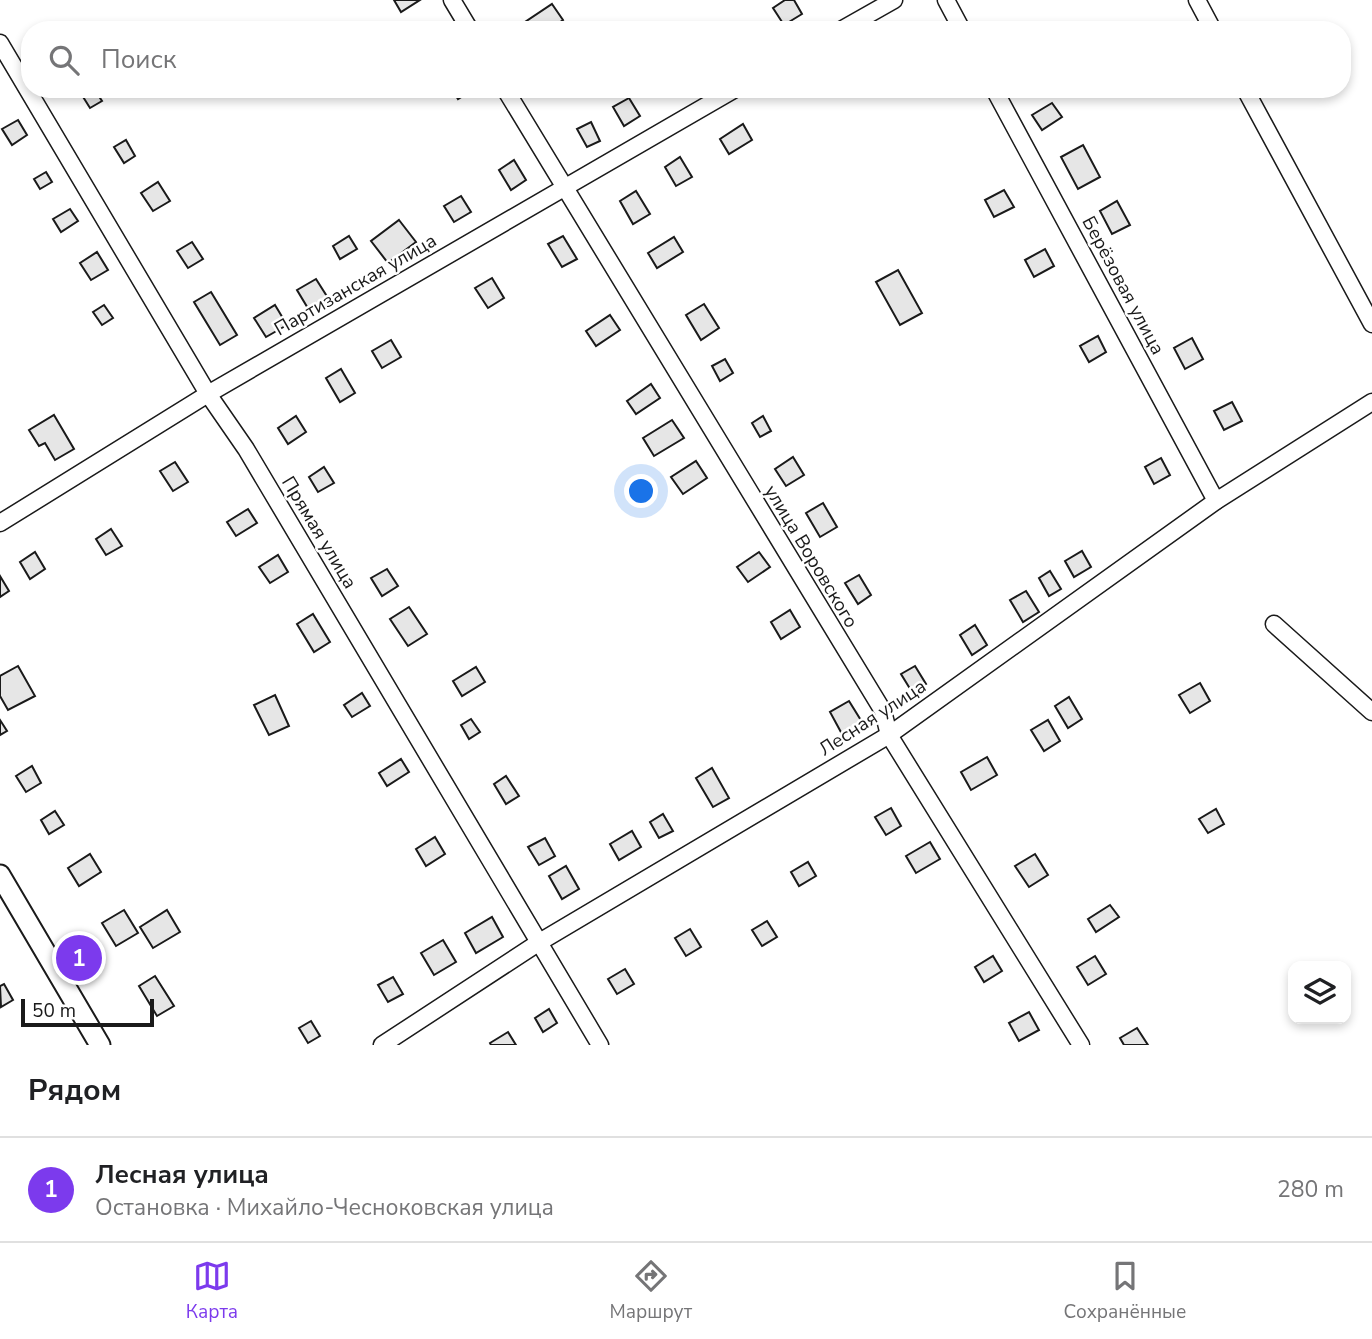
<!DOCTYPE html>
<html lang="ru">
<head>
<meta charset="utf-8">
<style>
	body { margin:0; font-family:"Nunito Sans",sans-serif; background:#f2f2f2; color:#202124 }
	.controls { position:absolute; right:21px; bottom:21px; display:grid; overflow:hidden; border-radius:14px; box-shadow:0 4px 10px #0003 }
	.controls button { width:63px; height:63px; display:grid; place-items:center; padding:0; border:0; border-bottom:2px solid #e0e0e0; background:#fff; color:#202124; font:35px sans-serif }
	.scale { position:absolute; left:21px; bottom:18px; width:133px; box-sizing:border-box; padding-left:7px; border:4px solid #1a1a1a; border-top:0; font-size:19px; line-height:24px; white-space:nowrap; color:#1a1a1a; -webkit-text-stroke:5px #fff; paint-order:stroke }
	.you { position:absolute; left:642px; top:492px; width:24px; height:24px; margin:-18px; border:5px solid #fff; border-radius:50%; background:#1a73e8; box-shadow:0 0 0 10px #1a73e833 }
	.badge { display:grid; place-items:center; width:46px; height:46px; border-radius:50%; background:#7c3aed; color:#fff; font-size:23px; font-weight:700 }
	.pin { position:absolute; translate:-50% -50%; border:4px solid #fff; box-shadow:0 2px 7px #0006 }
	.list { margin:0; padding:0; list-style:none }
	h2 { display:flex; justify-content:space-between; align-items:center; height:91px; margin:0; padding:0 28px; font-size:30px }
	h2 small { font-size:23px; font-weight:400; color:#757577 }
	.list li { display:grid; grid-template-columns:46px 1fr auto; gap:21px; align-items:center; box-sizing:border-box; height:105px; padding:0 28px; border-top:2px solid #e0e0e0 }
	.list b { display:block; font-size:26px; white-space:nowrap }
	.list p { margin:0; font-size:23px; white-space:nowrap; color:#757577 }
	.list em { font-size:23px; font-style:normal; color:#757577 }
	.icon { flex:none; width:38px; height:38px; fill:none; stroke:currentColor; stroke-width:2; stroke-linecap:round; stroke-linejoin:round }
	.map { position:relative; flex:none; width:1372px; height:1045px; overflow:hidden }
	.search { position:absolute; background:#fff; box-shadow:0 4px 10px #0003; left:21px; right:21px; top:21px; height:77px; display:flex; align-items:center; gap:18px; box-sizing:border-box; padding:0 24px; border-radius:28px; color:#757577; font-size:26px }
	.sheet { height:196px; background:#fff }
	nav { display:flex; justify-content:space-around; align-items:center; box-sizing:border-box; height:98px; border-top:2px solid #e0e0e0; background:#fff; font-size:19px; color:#757577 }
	nav a { display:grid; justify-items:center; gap:4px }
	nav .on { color:#7c3aed }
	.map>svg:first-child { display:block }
</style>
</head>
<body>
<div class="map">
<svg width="1372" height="1045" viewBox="0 0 1372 1045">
	<rect width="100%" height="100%" fill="#fff"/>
	<g fill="#e6e6e6" stroke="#1a1a1a" stroke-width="2">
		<path d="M 394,0 L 420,0 L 401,12 Z"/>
		<path d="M 785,0 L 794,0 L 802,14 L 784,25 L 773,8 Z"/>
		<path d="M 552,4 L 563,20 L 549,30 L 513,30 Z"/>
		<path d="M 84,89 L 94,89 L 102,101 L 90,108 L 80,92 Z"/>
		<path d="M 452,89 L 474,89 L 458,99 Z"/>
		<path d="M 629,98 L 640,116 L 624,126 L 613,107 Z"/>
		<path d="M 1052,103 L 1062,117 L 1042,130 L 1032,115 Z"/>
		<path d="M 18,120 L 27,135 L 12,145 L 2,129 Z"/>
		<path d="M 591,122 L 600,141 L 587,147 L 577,129 Z"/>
		<path d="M 743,124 L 752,140 L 729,154 L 720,139 Z"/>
		<path d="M 126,140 L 135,156 L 124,163 L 114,147 Z"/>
		<path d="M 1083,145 L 1100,177 L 1078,189 L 1061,157 Z"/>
		<path d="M 680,157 L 692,177 L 676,186 L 665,167 Z"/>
		<path d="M 514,160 L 526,180 L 511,190 L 499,170 Z"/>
		<path d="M 46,172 L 52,182 L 40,189 L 34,179 Z"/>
		<path d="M 158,182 L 170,201 L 153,211 L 141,193 Z"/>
		<path d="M 1004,190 L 1014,207 L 994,217 L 985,200 Z"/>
		<path d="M 636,191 L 650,214 L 633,224 L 620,201 Z"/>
		<path d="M 461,196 L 471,212 L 454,222 L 444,206 Z"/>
		<path d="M 1117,201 L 1130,225 L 1112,234 L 1100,211 Z"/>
		<path d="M 70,209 L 78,221 L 61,232 L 53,219 Z"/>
		<path d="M 399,220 L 416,242 L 388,263 L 371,241 Z"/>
		<path d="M 349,236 L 357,249 L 340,259 L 333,246 Z"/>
		<path d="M 563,236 L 577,259 L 562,267 L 548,244 Z"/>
		<path d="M 674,237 L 683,252 L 657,268 L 648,253 Z"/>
		<path d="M 192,242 L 203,259 L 188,268 L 177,251 Z"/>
		<path d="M 1045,249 L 1054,266 L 1034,277 L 1025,260 Z"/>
		<path d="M 97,252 L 108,270 L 91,280 L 80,263 Z"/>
		<path d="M 898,270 L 922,313 L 900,325 L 876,282 Z"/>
		<path d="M 492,278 L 504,298 L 488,308 L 475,288 Z"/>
		<path d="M 316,279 L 328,298 L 309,310 L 297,290 Z"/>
		<path d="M 211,292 L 237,335 L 220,345 L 194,302 Z"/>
		<path d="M 704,304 L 719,328 L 701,340 L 686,315 Z"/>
		<path d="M 104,305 L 113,318 L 102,325 L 93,312 Z"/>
		<path d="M 275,305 L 287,325 L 266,337 L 254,318 Z"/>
		<path d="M 610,315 L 620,330 L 596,346 L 586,331 Z"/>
		<path d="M 1098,336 L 1106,352 L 1089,362 L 1080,346 Z"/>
		<path d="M 1192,338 L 1203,359 L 1185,369 L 1174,348 Z"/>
		<path d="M 391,340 L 401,357 L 382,368 L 372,351 Z"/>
		<path d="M 725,359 L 733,373 L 720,381 L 712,366 Z"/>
		<path d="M 341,369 L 355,393 L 340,402 L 326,378 Z"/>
		<path d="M 651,384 L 660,398 L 636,414 L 627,401 Z"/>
		<path d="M 1232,402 L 1242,421 L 1224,430 L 1214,411 Z"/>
		<path d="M 54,415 L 74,449 L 55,460 L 45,443 L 39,446 L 29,430 Z"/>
		<path d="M 296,416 L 306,432 L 288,444 L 278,428 Z"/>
		<path d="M 763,416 L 771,431 L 760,437 L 752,423 Z"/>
		<path d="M 672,420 L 684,438 L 654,456 L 643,438 Z"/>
		<path d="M 793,457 L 804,475 L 786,486 L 775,469 Z"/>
		<path d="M 1161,458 L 1170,475 L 1154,484 L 1145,467 Z"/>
		<path d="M 696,461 L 707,478 L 683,494 L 671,477 Z"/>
		<path d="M 175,462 L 188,482 L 173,491 L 160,471 Z"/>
		<path d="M 324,467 L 334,483 L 318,492 L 309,477 Z"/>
		<path d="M 823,503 L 837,527 L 820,537 L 806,513 Z"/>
		<path d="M 248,509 L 257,523 L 236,536 L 227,522 Z"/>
		<path d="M 111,529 L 122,546 L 106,555 L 96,539 Z"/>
		<path d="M 1082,551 L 1091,567 L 1074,577 L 1065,561 Z"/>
		<path d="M 35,552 L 45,569 L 30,579 L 20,562 Z"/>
		<path d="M 759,552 L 770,567 L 748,582 L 737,567 Z"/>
		<path d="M 278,555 L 288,572 L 270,583 L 259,567 Z"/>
		<path d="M 387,569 L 398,586 L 382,596 L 371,578 Z"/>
		<path d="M 1050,571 L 1061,589 L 1049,596 L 1039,578 Z"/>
		<path d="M 859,575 L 871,595 L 858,604 L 845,583 Z"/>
		<path d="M 0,576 L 9,591 L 0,597 Z"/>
		<path d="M 1026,591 L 1039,612 L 1023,622 L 1010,600 Z"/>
		<path d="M 409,607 L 427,634 L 408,646 L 390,619 Z"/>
		<path d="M 790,610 L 800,627 L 781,639 L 771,622 Z"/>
		<path d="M 313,614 L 330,642 L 314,652 L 297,624 Z"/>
		<path d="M 975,625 L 987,645 L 972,655 L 960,635 Z"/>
		<path d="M 18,666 L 35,696 L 8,710 L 0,696 L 0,676 Z"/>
		<path d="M 915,666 L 926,684 L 912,692 L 901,674 Z"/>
		<path d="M 476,667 L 485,682 L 462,696 L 453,681 Z"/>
		<path d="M 1200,683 L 1210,701 L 1190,713 L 1179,695 Z"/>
		<path d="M 362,693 L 370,706 L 352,717 L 344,705 Z"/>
		<path d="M 275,695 L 289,726 L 269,735 L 254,705 Z"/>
		<path d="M 1069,697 L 1082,719 L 1068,728 L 1055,706 Z"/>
		<path d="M 849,701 L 862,722 L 842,734 L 830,712 Z"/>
		<path d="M 471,719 L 480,732 L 469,739 L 461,725 Z"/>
		<path d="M 0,720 L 7,731 L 0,735 Z"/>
		<path d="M 1048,720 L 1060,741 L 1044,751 L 1031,730 Z"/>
		<path d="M 987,757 L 997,775 L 971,790 L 961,772 Z"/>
		<path d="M 401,759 L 409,772 L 387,786 L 379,773 Z"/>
		<path d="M 32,766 L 41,783 L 26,792 L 16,776 Z"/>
		<path d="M 712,768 L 729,798 L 713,807 L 696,778 Z"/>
		<path d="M 506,776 L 519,796 L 506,804 L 494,784 Z"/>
		<path d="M 891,808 L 901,826 L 886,835 L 875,817 Z"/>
		<path d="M 1216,809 L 1224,824 L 1208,833 L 1199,819 Z"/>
		<path d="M 55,811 L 64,825 L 49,834 L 41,820 Z"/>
		<path d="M 663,814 L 673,831 L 659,838 L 650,822 Z"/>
		<path d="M 632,831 L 641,847 L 619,860 L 610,844 Z"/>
		<path d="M 435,837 L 445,854 L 426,866 L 416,849 Z"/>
		<path d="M 545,838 L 555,856 L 539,865 L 528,847 Z"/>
		<path d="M 930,842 L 940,859 L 916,873 L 906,856 Z"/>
		<path d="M 90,854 L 101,872 L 79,886 L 68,868 Z"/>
		<path d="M 1035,854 L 1048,875 L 1029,887 L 1015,866 Z"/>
		<path d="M 808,862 L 816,876 L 799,886 L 791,872 Z"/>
		<path d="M 566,866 L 579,889 L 562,899 L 549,876 Z"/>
		<path d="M 1110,905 L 1119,917 L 1096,932 L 1088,919 Z"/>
		<path d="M 124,910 L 138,933 L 116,946 L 102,923 Z"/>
		<path d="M 167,910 L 180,932 L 153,948 L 140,927 Z"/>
		<path d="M 492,917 L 503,937 L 476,953 L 465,933 Z"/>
		<path d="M 767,921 L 777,937 L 762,946 L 752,930 Z"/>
		<path d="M 690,929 L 701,947 L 686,956 L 675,938 Z"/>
		<path d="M 443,940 L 456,962 L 434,975 L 421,953 Z"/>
		<path d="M 993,956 L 1002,971 L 984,982 L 975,967 Z"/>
		<path d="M 1095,956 L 1106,974 L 1088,985 L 1077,967 Z"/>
		<path d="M 625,969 L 634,984 L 617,994 L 608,979 Z"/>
		<path d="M 155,976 L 174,1006 L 157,1016 L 139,986 Z"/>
		<path d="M 393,977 L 403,994 L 388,1002 L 378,985 Z"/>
		<path d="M 4,984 L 13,1000 L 1,1007 L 0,986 Z"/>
		<path d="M 549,1009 L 557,1023 L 543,1032 L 535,1018 Z"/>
		<path d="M 1029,1012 L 1039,1030 L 1019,1041 L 1009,1023 Z"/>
		<path d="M 311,1021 L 320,1036 L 308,1043 L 299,1028 Z"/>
		<path d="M 1137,1028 L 1148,1045 L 1124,1045 L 1120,1038 Z"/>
		<path d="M 508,1032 L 516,1045 L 491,1045 L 490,1043 Z"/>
	</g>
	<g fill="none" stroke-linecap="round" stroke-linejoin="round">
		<g stroke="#1a1a1a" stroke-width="19">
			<g id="minor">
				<path d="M 452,0 L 470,30"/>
				<path d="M 946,0 L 962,30"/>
				<path d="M 1197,0 L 1213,30"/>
				<path d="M 841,30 L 894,0"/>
				<path d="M 0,43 L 208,394 L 246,449 L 600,1045"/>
				<path d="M 505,89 L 883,711 L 889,735 L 1081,1045"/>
				<path d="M 994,89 L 1216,501"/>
				<path d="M 1245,89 L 1372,324"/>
				<path d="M 0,523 L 208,394 L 735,89"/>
				<path d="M 1274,624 L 1372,712"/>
				<path d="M 382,1045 L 538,943 L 889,735 L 1216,501 L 1372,402"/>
			</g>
		</g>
		<g stroke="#1a1a1a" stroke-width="23">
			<path id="tertiary" d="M 0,875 L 100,1045"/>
		</g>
		<use href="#minor" stroke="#fff" stroke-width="16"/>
		<use href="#tertiary" stroke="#fff" stroke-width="19"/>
	</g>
	<g text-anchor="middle" stroke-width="5" stroke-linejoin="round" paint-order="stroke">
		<g font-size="19" fill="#1a1a1a" stroke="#fff">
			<text transform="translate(355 284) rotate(-30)" y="7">Партизанская улица</text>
			<text transform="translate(1124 285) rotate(62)" y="7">Берёзовая улица</text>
			<text transform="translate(320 532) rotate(59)" y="7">Прямая улица</text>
			<text transform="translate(812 556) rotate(59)" y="7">улица Воровского</text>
			<text transform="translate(872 717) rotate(-33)" y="7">Лесная улица</text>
		</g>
	</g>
</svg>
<div class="controls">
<button><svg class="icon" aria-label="layers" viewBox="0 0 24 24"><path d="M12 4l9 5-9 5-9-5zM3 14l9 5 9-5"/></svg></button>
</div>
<div class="scale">50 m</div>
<div class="you"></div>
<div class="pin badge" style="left:79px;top:958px">1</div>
<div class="search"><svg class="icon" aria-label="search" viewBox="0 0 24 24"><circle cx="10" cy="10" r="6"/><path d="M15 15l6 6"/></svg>Поиск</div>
</div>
<section class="sheet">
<h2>Рядом<small></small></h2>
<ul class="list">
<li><span class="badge">1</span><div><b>Лесная улица</b><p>Остановка · Михайло-Чесноковская улица</p></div><em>280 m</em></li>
</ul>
</section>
<nav>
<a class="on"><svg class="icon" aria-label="map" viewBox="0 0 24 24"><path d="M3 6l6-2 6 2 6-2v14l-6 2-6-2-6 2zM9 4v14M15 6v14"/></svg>Карта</a>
<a><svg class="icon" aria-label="directions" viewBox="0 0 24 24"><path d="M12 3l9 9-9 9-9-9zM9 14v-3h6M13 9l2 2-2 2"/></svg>Маршрут</a>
<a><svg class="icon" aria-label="saved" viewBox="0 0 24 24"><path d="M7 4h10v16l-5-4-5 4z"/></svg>Сохранённые</a>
</nav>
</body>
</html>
